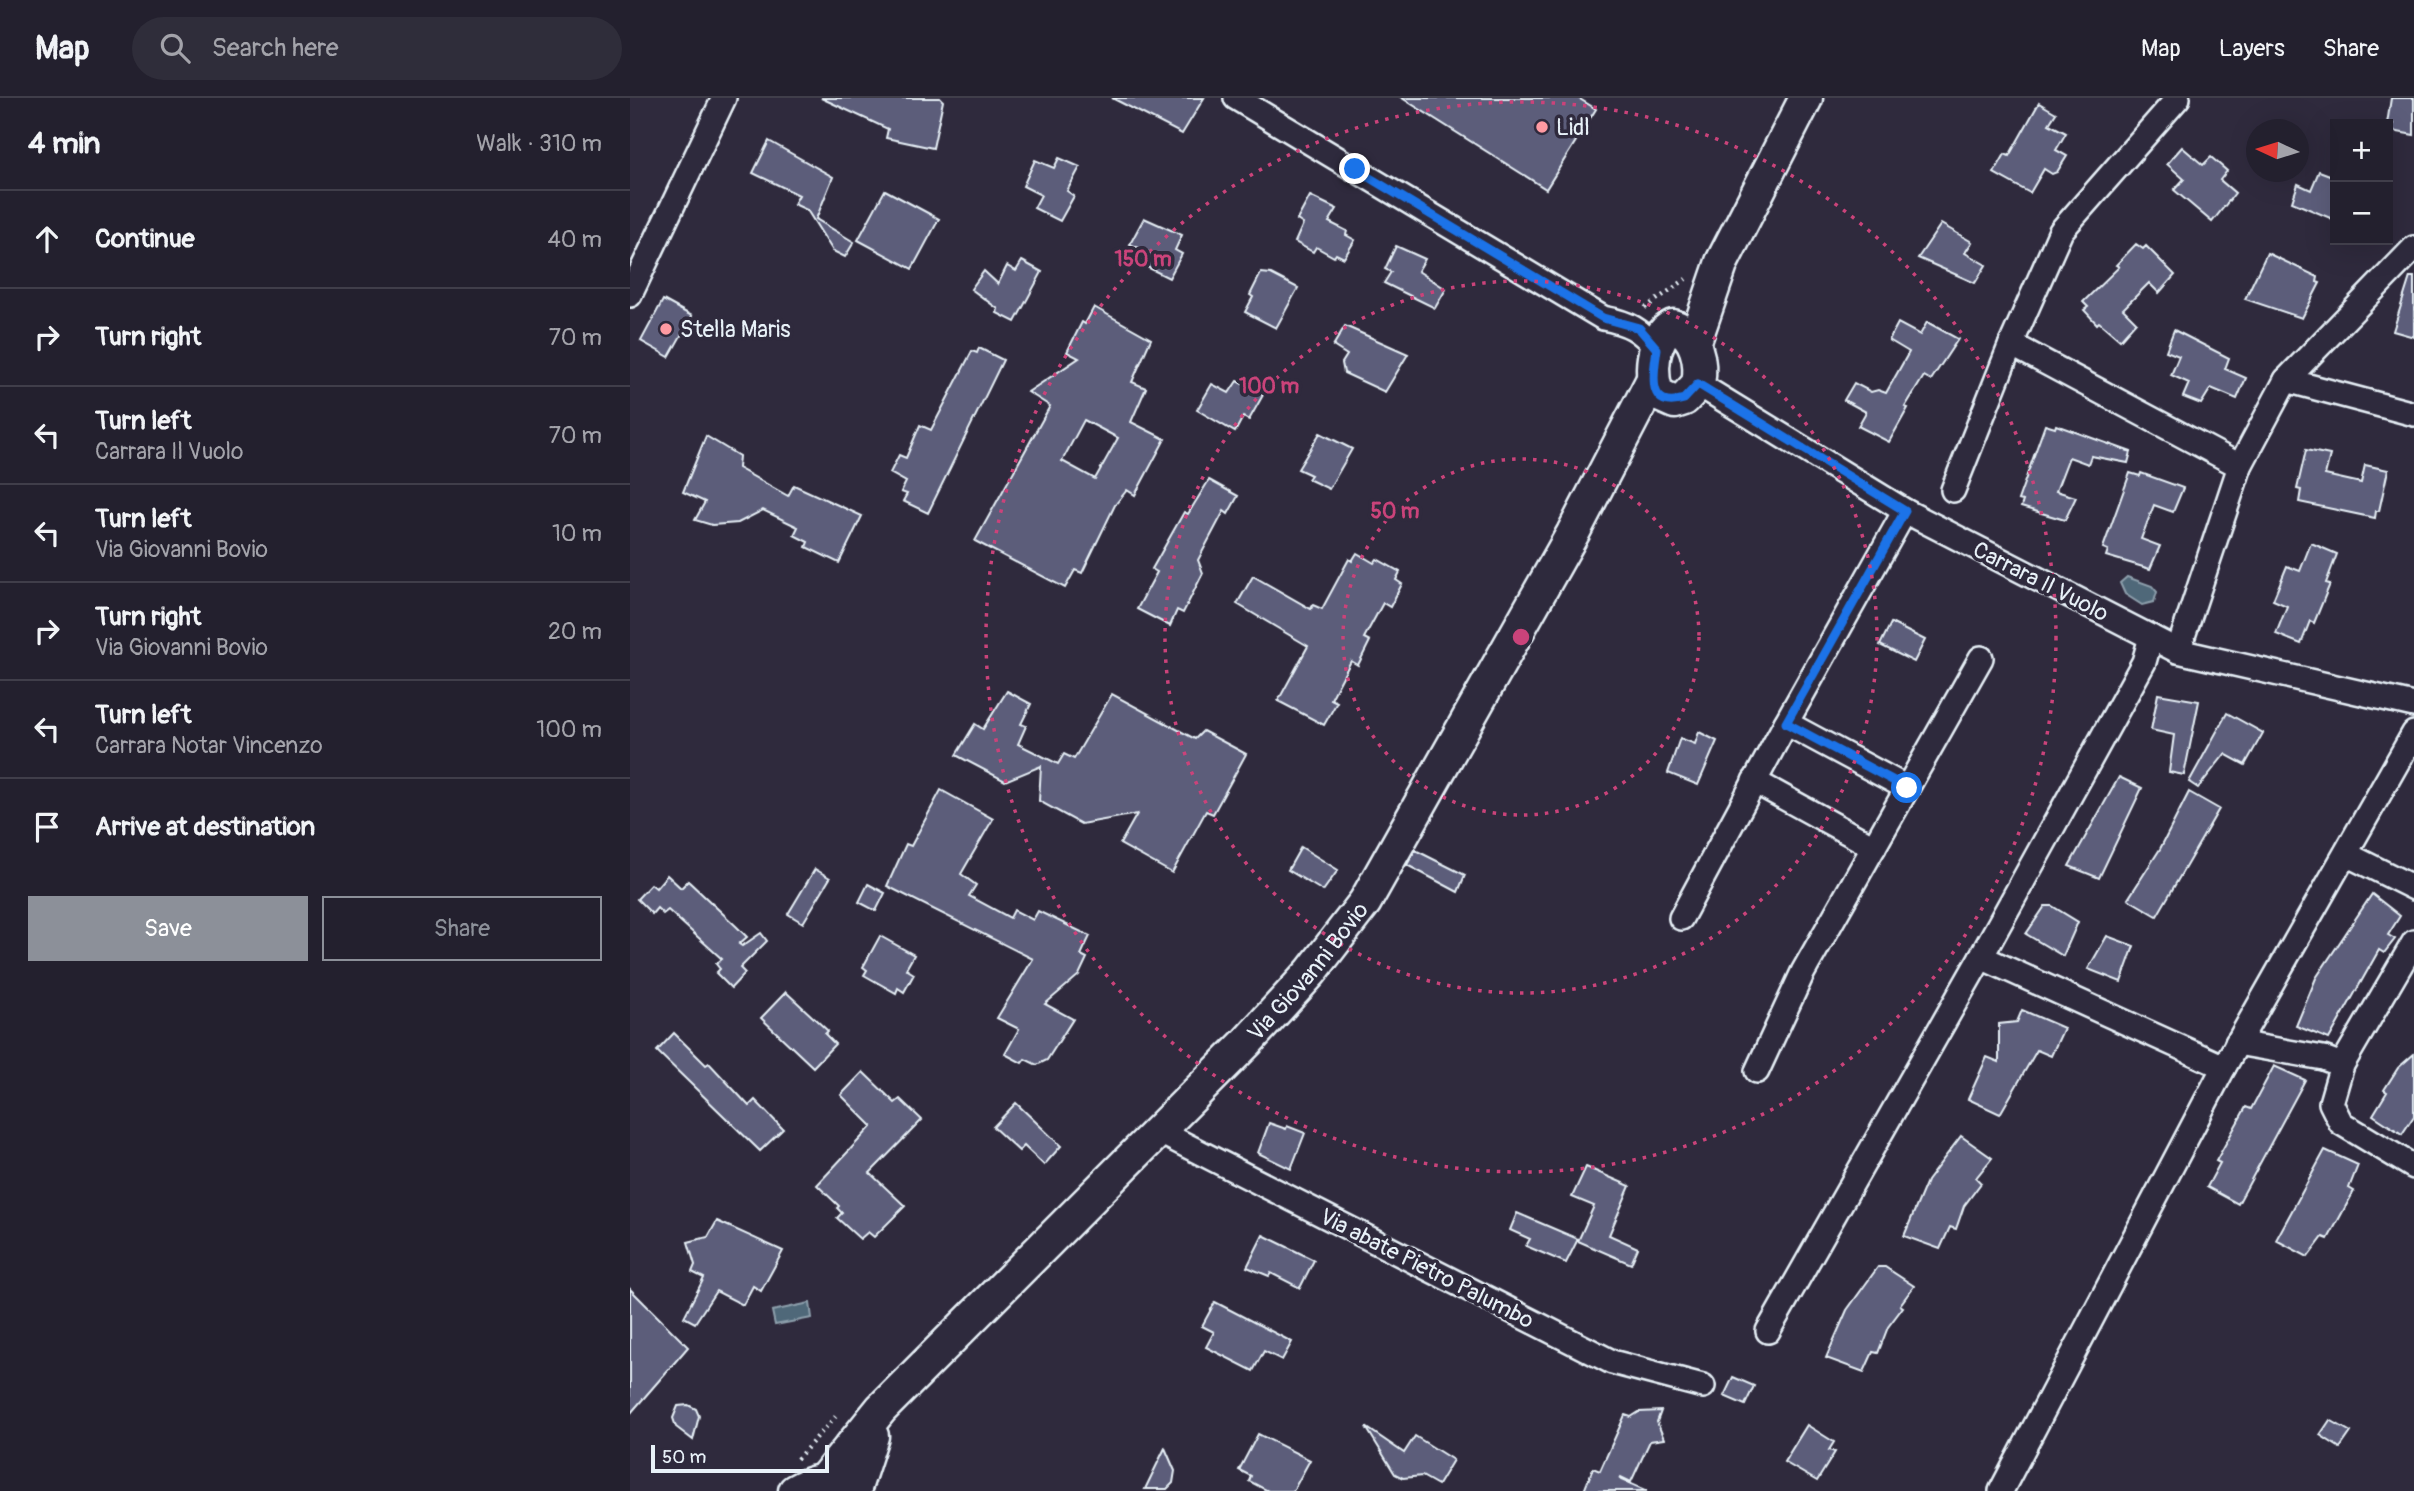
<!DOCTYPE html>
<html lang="en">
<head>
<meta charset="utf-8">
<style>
	body { margin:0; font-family:Pangolin,sans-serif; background:#2f2d3a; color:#f1f3f6 }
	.controls { position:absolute; right:21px; top:21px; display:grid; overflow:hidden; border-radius:0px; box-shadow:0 7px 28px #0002 }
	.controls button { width:63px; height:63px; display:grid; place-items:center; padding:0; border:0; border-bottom:2px solid #403e4a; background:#23202e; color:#f1f3f6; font:35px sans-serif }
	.compass { position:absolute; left:1616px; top:21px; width:63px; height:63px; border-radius:50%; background:#23202e; box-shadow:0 7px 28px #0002; rotate:274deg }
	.scale { position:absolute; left:21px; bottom:18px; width:178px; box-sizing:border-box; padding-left:7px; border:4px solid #e8f1f8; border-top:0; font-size:19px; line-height:24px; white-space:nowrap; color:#e8f1f8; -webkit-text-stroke:5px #2f2a3d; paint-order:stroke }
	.stop { position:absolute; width:21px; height:21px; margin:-16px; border:5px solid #1a73e8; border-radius:50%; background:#fff }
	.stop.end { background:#1a73e8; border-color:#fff; box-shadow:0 2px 7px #0008 }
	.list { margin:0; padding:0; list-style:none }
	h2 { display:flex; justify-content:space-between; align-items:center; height:91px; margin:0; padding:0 28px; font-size:30px }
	h2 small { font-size:23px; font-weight:400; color:#a3a3aa }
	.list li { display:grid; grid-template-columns:46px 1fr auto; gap:21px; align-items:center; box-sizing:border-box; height:98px; padding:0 28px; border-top:2px solid #403e4a }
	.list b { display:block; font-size:26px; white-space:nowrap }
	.list p { margin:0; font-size:23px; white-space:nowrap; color:#a3a3aa }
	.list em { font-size:23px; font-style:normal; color:#a3a3aa }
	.actions { display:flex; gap:14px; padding:21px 28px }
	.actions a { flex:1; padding:16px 0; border:2px solid #8c9099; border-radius:0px; text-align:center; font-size:24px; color:#8c9099 }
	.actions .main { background:#8c9099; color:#fff }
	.icon { flex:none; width:38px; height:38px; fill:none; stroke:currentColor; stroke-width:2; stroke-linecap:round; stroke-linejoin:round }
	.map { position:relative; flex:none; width:1784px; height:1393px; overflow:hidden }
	header { display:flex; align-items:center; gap:42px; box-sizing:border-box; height:98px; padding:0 35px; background:#23202e; border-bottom:2px solid #403e4a }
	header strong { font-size:33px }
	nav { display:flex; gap:38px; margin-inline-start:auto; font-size:24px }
	.search { width:490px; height:63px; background:#2f2d3a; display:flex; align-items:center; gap:18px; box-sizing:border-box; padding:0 24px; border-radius:38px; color:#a3a3aa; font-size:26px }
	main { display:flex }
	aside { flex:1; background:#23202e }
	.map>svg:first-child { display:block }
</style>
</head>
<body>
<header>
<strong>Map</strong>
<div class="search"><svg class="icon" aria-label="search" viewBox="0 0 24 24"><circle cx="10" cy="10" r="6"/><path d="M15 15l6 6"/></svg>Search here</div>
<nav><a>Map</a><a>Layers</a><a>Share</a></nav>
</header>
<main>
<aside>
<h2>4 min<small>Walk · 310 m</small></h2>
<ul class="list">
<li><svg class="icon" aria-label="ahead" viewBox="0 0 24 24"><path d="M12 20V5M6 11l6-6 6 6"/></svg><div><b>Continue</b></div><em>40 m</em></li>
<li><svg class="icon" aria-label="right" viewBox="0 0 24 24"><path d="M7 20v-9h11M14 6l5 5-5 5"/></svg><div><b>Turn right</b></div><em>70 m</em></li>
<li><svg class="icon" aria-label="left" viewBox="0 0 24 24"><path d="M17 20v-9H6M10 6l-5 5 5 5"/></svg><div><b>Turn left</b><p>Carrara Il Vuolo</p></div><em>70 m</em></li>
<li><svg class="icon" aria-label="left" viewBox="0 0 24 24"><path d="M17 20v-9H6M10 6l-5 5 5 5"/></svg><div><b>Turn left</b><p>Via Giovanni Bovio</p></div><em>10 m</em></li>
<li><svg class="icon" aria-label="right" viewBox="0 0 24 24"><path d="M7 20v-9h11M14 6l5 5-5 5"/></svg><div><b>Turn right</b><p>Via Giovanni Bovio</p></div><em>20 m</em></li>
<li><svg class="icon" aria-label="left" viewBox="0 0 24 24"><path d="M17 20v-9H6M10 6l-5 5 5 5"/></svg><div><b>Turn left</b><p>Carrara Notar Vincenzo</p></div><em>100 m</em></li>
<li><svg class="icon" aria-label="arrive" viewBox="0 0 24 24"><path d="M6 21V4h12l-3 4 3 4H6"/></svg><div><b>Arrive at destination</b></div></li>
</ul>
<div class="actions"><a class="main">Save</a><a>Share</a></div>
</aside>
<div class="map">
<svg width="1784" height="1393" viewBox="0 0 1784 1393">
	<rect width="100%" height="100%" fill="#2f2a3d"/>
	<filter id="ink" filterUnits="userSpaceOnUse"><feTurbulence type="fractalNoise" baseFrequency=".0143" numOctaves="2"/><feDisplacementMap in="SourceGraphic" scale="14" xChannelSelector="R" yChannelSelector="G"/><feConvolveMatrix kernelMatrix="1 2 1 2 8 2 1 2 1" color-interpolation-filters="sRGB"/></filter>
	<g filter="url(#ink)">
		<g fill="#506879" stroke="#8d9fac" stroke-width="2">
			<path d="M 1497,479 L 1522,488 L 1527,494 L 1524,504 L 1512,507 L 1495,496 L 1490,485 Z"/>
			<path d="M 180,1205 L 182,1220 L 145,1227 L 142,1213 Z"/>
		</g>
		<g fill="#5b5d7a" stroke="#e8f1f8" stroke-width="2" fill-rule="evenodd">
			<path d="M 191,0 L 310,0 L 313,3 L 303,50 L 256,40 L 258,31 Z"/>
			<path d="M 482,0 L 574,0 L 552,36 Z"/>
			<path d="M 772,0 L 948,0 L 966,11 L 916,91 Z"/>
			<path d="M 1761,0 L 1784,0 L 1784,37 L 1762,33 L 1763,26 L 1757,26 Z"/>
			<path d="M 1409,5 L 1426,15 L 1419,26 L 1436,35 L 1426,52 L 1437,58 L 1427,74 L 1422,76 L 1414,71 L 1400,95 L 1364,75 L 1375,56 L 1379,58 Z"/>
			<path d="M 139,43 L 203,79 L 186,121 L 224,144 L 215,159 L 203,153 L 177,112 L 164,106 L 169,97 L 123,75 Z"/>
			<path d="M 1552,49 L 1573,67 L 1581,59 L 1597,73 L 1590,82 L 1605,95 L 1582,124 L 1544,92 L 1554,81 L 1537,66 Z"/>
			<path d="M 429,60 L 450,69 L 437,93 L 444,98 L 430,123 L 404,110 L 411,97 L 393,88 L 405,62 L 424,70 Z"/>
			<path d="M 1689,73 L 1705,79 L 1705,122 L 1662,104 L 1668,86 L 1681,92 Z"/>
			<path d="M 255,92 L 309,121 L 282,171 L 228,142 Z"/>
			<path d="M 680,98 L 707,111 L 699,124 L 717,133 L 716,137 L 725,142 L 714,160 L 706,156 L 704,159 L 686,149 L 683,154 L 665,144 L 673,126 L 667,122 Z"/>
			<path d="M 514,120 L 552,137 L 545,152 L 552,156 L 539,180 L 513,167 L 520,155 L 500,146 Z"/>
			<path d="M 1311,126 L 1342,144 L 1335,155 L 1356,167 L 1345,185 L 1288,160 Z"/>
			<path d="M 1506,146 L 1513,151 L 1516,148 L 1545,177 L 1529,195 L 1519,185 L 1493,211 L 1506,224 L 1490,242 L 1469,224 L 1467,226 L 1454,212 L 1458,209 L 1453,204 L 1489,169 L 1486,167 Z"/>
			<path d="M 766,148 L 795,161 L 788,173 L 816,191 L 805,210 L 754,185 L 761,174 L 755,171 Z"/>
			<path d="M 1637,155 L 1688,179 L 1687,184 L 1690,185 L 1672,220 L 1615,201 Z"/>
			<path d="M 392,163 L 412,174 L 385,224 L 367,215 L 368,211 L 341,191 L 354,173 L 368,186 L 377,168 L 386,173 Z"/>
			<path d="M 631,175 L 641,176 L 668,190 L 646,230 L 615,214 L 623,199 L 620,197 Z"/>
			<path d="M 1780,179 L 1784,179 L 1784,239 L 1763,233 Z"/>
			<path d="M 33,202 L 62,218 L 39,259 L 11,243 Z"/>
			<path d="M 464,209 L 521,241 L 502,284 L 516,290 L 501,324 L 535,341 L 505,397 L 497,392 L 485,407 L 452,475 L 445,472 L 435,490 L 345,443 L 420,308 L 398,294 L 449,260 L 437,254 L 452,224 L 455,226 ZM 454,322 L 488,340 L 465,381 L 432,363 Z"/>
			<path d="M 1297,224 L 1328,241 L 1301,282 L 1294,278 L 1275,309 L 1278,310 L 1259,344 L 1228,328 L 1236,314 L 1214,302 L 1224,285 L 1241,294 L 1248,292 L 1256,295 L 1279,254 L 1259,242 L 1268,225 L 1290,237 Z"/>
			<path d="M 715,228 L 778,256 L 755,294 L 714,275 L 712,265 L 717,257 L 703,248 Z"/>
			<path d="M 1544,232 L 1599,260 L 1595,271 L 1616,280 L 1607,301 L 1581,290 L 1571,306 L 1553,299 L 1559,285 L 1541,277 L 1549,258 L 1536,253 Z"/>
			<path d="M 349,250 L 373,262 L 298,415 L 273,403 L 277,396 L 271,394 L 276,384 L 260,375 L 269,357 L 276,360 L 290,327 L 301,332 L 342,253 L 347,255 Z"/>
			<path d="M 607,283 L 633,297 L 619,322 L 613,319 L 605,334 L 567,312 L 582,286 L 599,295 Z"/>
			<path d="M 1415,327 L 1425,330 L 1426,327 L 1501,354 L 1498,365 L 1461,358 L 1458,366 L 1439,359 L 1426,393 L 1446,399 L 1435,422 L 1391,409 L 1393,403 L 1388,402 Z"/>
			<path d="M 690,335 L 722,351 L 699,391 L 678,381 L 681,377 L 668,371 Z"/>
			<path d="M 76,338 L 109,358 L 108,370 L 158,398 L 164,387 L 232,418 L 209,465 L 176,449 L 178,444 L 164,437 L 168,429 L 133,412 L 108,425 L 82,427 L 65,422 L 75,404 L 53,394 Z"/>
			<path d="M 1676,352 L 1700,357 L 1695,377 L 1731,385 L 1735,367 L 1758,372 L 1749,413 L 1746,413 L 1745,420 L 1669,404 L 1671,392 L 1667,391 Z"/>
			<path d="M 1500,375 L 1510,378 L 1511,375 L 1553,390 L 1543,414 L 1524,407 L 1511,441 L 1530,448 L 1520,471 L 1476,458 L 1478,452 L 1473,450 Z"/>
			<path d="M 579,382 L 608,398 L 598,416 L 594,413 L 568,462 L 573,475 L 553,515 L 547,512 L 540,528 L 507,511 L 527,474 L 522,471 L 554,414 L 558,416 Z"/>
			<path d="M 1681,445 L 1707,456 L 1696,485 L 1700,486 L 1684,525 L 1680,523 L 1671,546 L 1646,536 L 1657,508 L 1643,502 L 1657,468 L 1670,473 Z"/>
			<path d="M 727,455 L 744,465 L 747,461 L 770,474 L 766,482 L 772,486 L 760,509 L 753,505 L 734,540 L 740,543 L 728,567 L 721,563 L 701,601 L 707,604 L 694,627 L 648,603 L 678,548 L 607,506 L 623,478 L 681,511 L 683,507 L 692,511 L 719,461 L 722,463 Z"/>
			<path d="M 1261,525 L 1295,542 L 1284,564 L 1250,547 Z"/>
			<path d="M 377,593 L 401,606 L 391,626 L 396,628 L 388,646 L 428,666 L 434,656 L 444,661 L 482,596 L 565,641 L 573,633 L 616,656 L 583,716 L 576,713 L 542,775 L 490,746 L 507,716 L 451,726 L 409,703 L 411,668 L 375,683 L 326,657 L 345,626 L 353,631 Z"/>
			<path d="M 1528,596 L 1569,603 L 1554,677 L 1539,674 L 1544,637 L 1521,632 Z"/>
			<path d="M 1597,615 L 1633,635 L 1615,667 L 1595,656 L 1568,690 L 1559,684 Z"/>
			<path d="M 1069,634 L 1087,643 L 1068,687 L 1038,675 L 1050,640 L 1065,646 Z"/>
			<path d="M 1489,679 L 1512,690 L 1469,780 L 1439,768 Z"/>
			<path d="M 311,692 L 363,721 L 331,776 L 346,787 L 339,798 L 380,820 L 384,812 L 403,822 L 408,813 L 460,838 L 451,857 L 457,860 L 449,877 L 415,906 L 443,921 L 417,962 L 407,967 L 395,961 L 392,965 L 375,956 L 389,931 L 367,920 L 403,861 L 257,788 L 276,746 L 281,748 Z"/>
			<path d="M 1559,694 L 1589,711 L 1527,818 L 1498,801 L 1530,751 Z"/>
			<path d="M 671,749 L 708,772 L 693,793 L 658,772 Z"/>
			<path d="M 785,752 L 835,777 L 828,794 L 777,767 Z"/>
			<path d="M 185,771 L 200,780 L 173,825 L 158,816 Z"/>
			<path d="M 37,777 L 51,790 L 58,783 L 107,829 L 117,839 L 109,846 L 112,848 L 131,835 L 137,843 L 110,870 L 115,875 L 101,890 L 86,875 L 90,871 L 86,866 L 92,861 L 38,812 L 33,816 L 27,810 L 22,816 L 7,801 L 21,786 L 26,790 Z"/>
			<path d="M 238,786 L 255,795 L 246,813 L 229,804 Z"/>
			<path d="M 1742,796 L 1770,818 L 1758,837 L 1765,841 L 1754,855 L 1749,852 L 1699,941 L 1666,928 L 1686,880 Z"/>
			<path d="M 1415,808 L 1422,808 L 1448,824 L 1433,858 L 1396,836 Z"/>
			<path d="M 250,838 L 284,857 L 276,871 L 284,876 L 274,894 L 268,890 L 266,895 L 234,877 L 237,872 L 233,869 Z"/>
			<path d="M 1477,838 L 1504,848 L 1491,884 L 1458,871 Z"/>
			<path d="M 156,894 L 198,933 L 195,936 L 205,946 L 183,969 L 131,920 Z"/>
			<path d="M 1392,912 L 1434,930 L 1421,958 L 1407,952 L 1370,1016 L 1338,1001 L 1357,959 L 1369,964 L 1369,926 L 1387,924 Z"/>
			<path d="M 44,935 L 76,967 L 79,965 L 119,1008 L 125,1002 L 153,1031 L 130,1053 L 27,953 Z"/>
			<path d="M 1784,956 L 1784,1018 L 1772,1036 L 1743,1017 L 1757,994 L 1754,992 L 1768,970 Z"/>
			<path d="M 1644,968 L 1675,982 L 1608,1106 L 1577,1089 L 1590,1065 L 1586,1063 L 1616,1009 L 1621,1011 Z"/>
			<path d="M 233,974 L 265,1005 L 270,1001 L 292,1022 L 240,1075 L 275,1108 L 244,1139 L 238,1134 L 230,1141 L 207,1120 L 212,1115 L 207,1110 L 209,1108 L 187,1087 L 242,1028 L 211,997 Z"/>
			<path d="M 386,1005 L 431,1048 L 414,1067 L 394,1048 L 389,1053 L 363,1029 Z"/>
			<path d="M 639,1025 L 656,1031 L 657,1028 L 675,1035 L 661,1071 L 628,1055 Z"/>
			<path d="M 1331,1038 L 1362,1060 L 1346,1080 L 1351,1085 L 1334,1108 L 1326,1131 L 1320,1129 L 1310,1151 L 1274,1138 L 1297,1083 Z"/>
			<path d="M 1695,1052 L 1728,1067 L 1719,1090 L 1724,1093 L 1698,1141 L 1693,1139 L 1678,1159 L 1646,1142 Z"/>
			<path d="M 956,1069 L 1000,1088 L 979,1137 L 1008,1150 L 1001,1166 L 948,1143 L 964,1108 L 942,1099 Z"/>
			<path d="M 887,1115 L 948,1141 L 936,1165 L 896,1148 L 900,1141 L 880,1132 Z"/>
			<path d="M 87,1123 L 153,1153 L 131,1193 L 123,1188 L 113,1207 L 86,1193 L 65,1225 L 54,1219 L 74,1180 L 62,1174 L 65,1167 L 58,1144 L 78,1139 Z"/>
			<path d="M 633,1137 L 684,1162 L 670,1190 L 641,1175 L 639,1178 L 617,1169 Z"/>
			<path d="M 1248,1169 L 1255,1169 L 1284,1188 L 1270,1207 L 1273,1209 L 1258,1229 L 1248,1255 L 1243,1254 L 1234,1274 L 1196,1260 L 1217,1212 Z"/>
			<path d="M 0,1191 L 58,1249 L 0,1316 Z"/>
			<path d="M 585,1204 L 662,1244 L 652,1262 L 634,1253 L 623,1273 L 576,1249 L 584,1234 L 572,1228 Z"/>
			<path d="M 1103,1279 L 1124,1288 L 1115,1307 L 1094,1298 Z"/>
			<path d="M 58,1307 L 66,1311 L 69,1318 L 63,1342 L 46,1329 L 43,1320 L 48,1308 Z"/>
			<path d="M 1031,1313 L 1027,1324 L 1034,1341 L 1020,1343 L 1001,1384 L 991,1379 L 990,1381 L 1017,1393 L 954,1393 L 963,1370 L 970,1373 L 995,1317 L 1001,1319 L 1009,1314 Z"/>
			<path d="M 1700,1322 L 1721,1334 L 1710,1350 L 1690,1337 Z"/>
			<path d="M 1177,1327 L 1204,1344 L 1199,1352 L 1205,1354 L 1187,1383 L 1154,1364 Z"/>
			<path d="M 736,1329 L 774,1355 L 785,1338 L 823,1362 L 808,1387 L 792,1378 L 773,1380 L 765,1376 Z"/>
			<path d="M 628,1336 L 680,1362 L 663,1393 L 638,1393 L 619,1383 L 621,1378 L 609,1372 Z"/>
			<path d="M 535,1350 L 545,1373 L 543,1385 L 537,1391 L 515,1391 Z"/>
		</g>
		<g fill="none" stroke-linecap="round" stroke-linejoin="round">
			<g stroke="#e8f1f8" stroke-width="28">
				<g id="minor">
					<path d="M 606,0 L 973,220 C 999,225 1010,231 1027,251"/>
					<path d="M 1784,150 L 1656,282 L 1784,316"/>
					<path d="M 0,197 L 94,0"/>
					<path d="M 1381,246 L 1610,368"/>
					<path d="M 1068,286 L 1275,413 L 1548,553 L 1784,607"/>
					<path d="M 1323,392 L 1381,246 L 1431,133 L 1548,0"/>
					<path d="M 1548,553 L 1610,368 L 1656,282"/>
					<path d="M 1156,625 L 1277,690"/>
					<path d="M 1124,683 L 1244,749"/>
					<path d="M 1716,756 L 1784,790"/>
					<path d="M 1051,820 L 1156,625 L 1275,413"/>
					<path d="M 1784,844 L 1712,967 L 1701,1005 L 1711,1025 L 1784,1069"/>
					<path d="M 1351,859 L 1594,969"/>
					<path d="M 1607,945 L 1693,960 L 1712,967"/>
					<path d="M 1127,973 L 1173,874 L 1351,560"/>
					<path d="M 528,1033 L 982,1264 L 1073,1288"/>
					<path d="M 1138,1233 L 1351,859 L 1514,564 L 1521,539"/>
					<path d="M 1371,1393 L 1594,969 L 1784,635"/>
				</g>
			</g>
			<g stroke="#e8f1f8" stroke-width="37">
				<g id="secondary">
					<path d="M 1043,228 C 1067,235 1072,265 1068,286 L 1054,301 L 1045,304 L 1029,297 C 1018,280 1022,237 1043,228 Z"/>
					<path d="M 1064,246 L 1092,164 L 1176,0"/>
					<path id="s1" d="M 193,1383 L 251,1311 L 617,944 L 681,874 L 735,804 L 943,435 L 1022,283"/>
					<path d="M 165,1393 C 181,1384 193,1378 208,1392"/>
					<path d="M 224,1393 L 242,1338"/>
				</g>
			</g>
			<g stroke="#e8f1f8" stroke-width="4.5" stroke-dasharray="2 5" stroke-linecap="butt">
				<path d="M 1015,210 L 1056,181"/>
				<path d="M 167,1361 L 208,1316"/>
			</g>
			<use href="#minor" stroke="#2f2a3d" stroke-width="23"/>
			<use href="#secondary" stroke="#2f2a3d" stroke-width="32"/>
		</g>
	</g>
	<g fill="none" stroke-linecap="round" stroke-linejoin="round" filter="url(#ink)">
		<path stroke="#1a73e8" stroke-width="9" d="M 725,71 L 973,220 L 1009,230 L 1027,251 C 1024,273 1015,313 1054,301 L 1068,286 L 1275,413 L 1156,625 L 1277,690"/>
	</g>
	<g fill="none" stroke="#ca437a" stroke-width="3.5" stroke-dasharray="3.5 7">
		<circle cx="891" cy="539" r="178"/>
		<circle cx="891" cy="539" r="356"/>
		<circle cx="891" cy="539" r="535"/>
	</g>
	<g fill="#ff9aa2" stroke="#2f2a3d" stroke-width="2.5">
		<circle cx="912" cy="29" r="7"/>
		<circle cx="36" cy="231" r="7"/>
	</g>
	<g text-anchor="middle" stroke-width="7" stroke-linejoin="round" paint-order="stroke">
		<g font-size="23" fill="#e8f1f8" stroke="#2f2a3d" text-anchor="start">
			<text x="926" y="37">Lidl</text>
			<text x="50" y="239">Stella Maris</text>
		</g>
		<g font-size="23" fill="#e8f1f8" stroke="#2f2a3d">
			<text transform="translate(1411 483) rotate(27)" y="8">Carrara Il Vuolo</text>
			<text dy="8" stroke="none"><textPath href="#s1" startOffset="704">Via Giovanni Bovio</textPath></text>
			<text transform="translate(797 1170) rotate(27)" y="8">Via abate Pietro Palumbo</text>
		</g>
	</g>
	<circle cx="891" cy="539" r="10" fill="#ca437a" stroke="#2f2a3d" stroke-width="3.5"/>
	<g font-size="21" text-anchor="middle" font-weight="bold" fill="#ca437a" stroke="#2f2a3d" stroke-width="7" stroke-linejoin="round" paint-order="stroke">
		<text x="513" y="168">150 m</text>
		<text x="639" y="295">100 m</text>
		<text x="765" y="420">50 m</text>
	</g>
</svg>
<div class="controls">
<button>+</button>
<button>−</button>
</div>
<svg class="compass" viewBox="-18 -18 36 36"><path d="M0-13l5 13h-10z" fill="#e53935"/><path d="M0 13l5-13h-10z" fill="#a3a3aa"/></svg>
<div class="scale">50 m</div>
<div class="stop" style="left:1277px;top:690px"></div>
<div class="stop end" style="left:725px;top:71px"></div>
</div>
</main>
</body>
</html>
